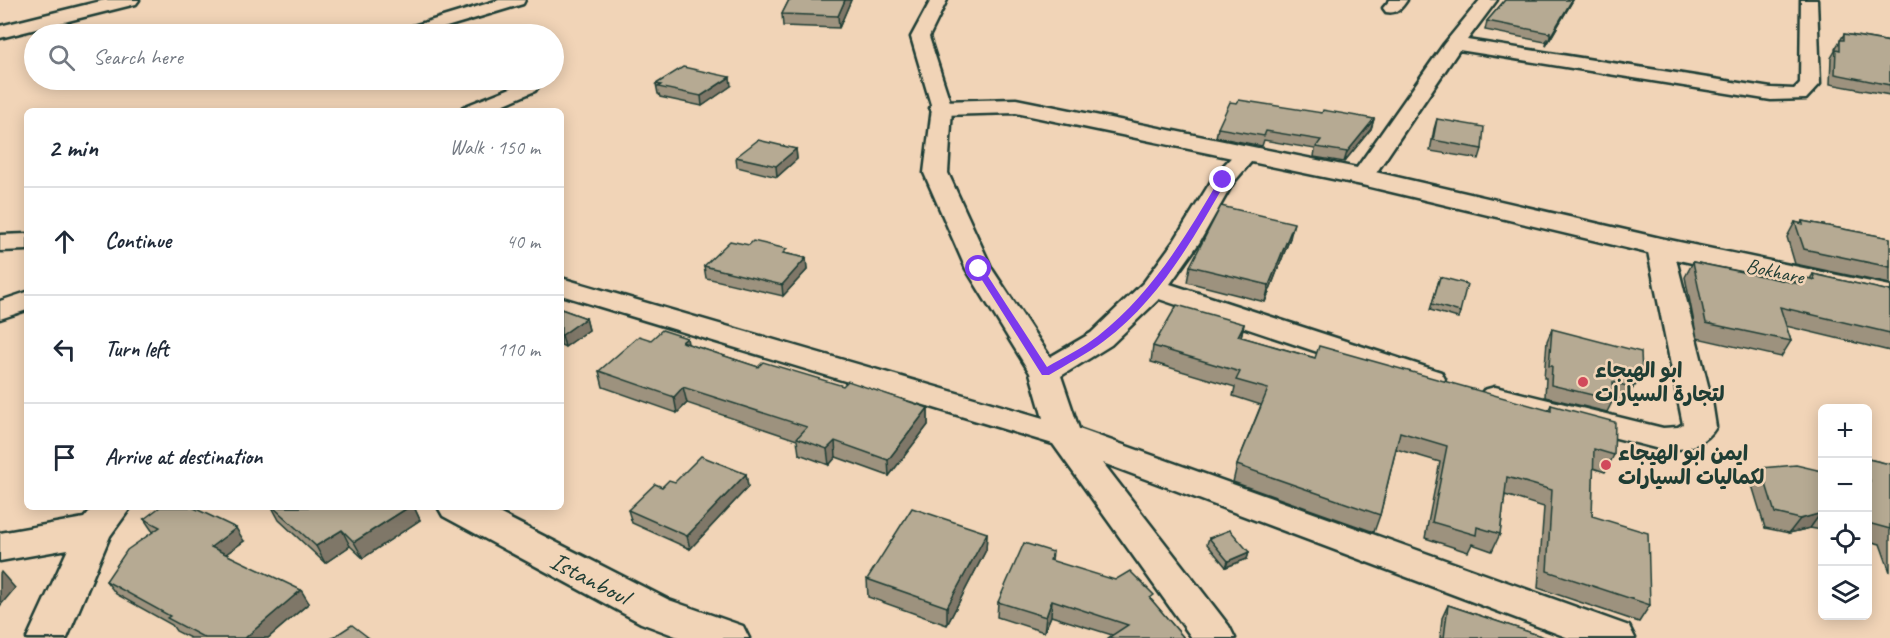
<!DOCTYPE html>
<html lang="en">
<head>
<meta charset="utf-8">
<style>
	body { margin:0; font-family:Caveat,"Playpen Sans Arabic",sans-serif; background:#f2f2f3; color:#1f2937 }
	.controls { position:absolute; right:18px; bottom:18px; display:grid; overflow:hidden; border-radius:9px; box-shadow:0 3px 15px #0003 }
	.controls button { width:54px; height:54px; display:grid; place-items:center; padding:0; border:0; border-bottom:2px solid #e0e1e3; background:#fff; color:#1f2937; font:30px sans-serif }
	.stop { position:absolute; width:18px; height:18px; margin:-14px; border:4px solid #7c3aed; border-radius:50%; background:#fff }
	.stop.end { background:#7c3aed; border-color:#fff; box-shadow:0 2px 6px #0008 }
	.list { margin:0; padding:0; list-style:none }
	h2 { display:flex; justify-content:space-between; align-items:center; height:78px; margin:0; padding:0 24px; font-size:26px }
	h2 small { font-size:20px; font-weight:400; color:#747a83 }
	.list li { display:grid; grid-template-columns:39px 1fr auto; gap:18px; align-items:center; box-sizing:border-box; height:108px; padding:0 24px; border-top:2px solid #e0e1e3 }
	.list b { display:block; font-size:22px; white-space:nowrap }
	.list em { font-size:20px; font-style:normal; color:#747a83 }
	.icon { flex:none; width:33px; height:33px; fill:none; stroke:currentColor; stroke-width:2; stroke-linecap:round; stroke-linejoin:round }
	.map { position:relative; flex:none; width:1890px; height:638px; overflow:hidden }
	.search { position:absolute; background:#fff; box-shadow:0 3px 15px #0003; left:24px; top:24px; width:540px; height:66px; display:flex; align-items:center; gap:15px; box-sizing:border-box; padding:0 21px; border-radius:33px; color:#747a83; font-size:22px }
	.panel { position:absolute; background:#fff; box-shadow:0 3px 15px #0003; left:24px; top:108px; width:540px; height:402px; border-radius:9px }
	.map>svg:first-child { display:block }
</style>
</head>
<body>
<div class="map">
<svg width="1890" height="638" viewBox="0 0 1890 638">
	<rect width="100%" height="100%" fill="#f1d4b7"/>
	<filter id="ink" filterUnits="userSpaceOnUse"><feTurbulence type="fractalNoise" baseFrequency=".0167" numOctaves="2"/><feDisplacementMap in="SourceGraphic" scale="12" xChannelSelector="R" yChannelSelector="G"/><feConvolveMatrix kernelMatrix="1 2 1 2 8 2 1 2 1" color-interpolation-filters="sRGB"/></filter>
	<g filter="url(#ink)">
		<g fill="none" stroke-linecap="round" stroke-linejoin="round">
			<g stroke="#1f3d34" stroke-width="5">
				<g id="minor">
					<path d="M 499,0 L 525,0 L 523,4 L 423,34 L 397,34 L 400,30 Z"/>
					<path d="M 931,0 L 947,0 L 929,37 L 952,108 L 948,173 L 992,269 L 1050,357 L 1091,333 L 1144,282 L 1174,241 L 1215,175 L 1238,150 L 1246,148 L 1254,150 L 1257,155 L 1233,183 L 1199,243 L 1170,284 L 1441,372 L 1445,379 L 1441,386 L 1430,389 L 1419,386 L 1159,299 L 1111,345 L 1061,376 L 1079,429 L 1629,626 L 1635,638 L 1569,638 L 1103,463 L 1229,626 L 1235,638 L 1192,638 L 1053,444 L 561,295 L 561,278 L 1043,418 L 1030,373 L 966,269 L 924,173 L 932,108 L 911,37 Z"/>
					<path d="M 1390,0 L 1407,0 C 1401,9 1397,14 1386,12 L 1383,8 Z"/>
					<path d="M 1480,0 L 1497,0 L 1467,40 L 1771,88 L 1794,89 L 1800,83 L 1801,0 L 1817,0 L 1820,84 L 1806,99 L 1771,100 L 1459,50 L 1370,182 L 1362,184 L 1354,182 L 1350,177 L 1354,172 L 1444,44 Z"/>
					<path d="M 528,81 L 535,83 L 538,87 L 535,91 L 488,111 L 460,111 L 463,107 Z"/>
					<path d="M 27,234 L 27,250 L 0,251 L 0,235 Z"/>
					<path d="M 1660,239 L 1669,242 L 1673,247 L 1712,401 L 1716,427 C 1705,446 1684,450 1663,450 L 1484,404 L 1479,397 L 1484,390 L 1495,387 L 1663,428 L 1678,427 L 1683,424 L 1647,247 L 1651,242 Z"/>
					<path d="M 27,292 L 27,310 L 0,319 L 0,301 Z"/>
					<path d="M 93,507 L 131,507 L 110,536 L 67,638 L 27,638 L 68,549 L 0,561 L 0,533 L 84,518 Z"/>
					<path d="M 438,507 L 487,507 L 669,600 L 743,626 L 749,638 L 681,638 L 641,623 L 443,516 Z"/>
				</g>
			</g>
			<g stroke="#1f3d34" stroke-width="5">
				<g id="tertiary">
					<path d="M 105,0 L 139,0 L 136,4 L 0,38 L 0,26 Z"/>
					<path d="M 1016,99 L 1362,169 L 1660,238 L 1890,286 L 1890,306 L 1660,256 L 1362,185 L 1016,113 L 942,115 L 933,113 L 930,108 L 933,103 L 942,101 Z"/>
				</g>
			</g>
			<use href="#minor" fill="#f1d4b7" fill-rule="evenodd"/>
			<use href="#tertiary" fill="#f1d4b7" fill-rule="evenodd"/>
		</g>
		<g fill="#9d927e" stroke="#1f3d34" stroke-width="1.5">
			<path d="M 789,0 L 851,0 L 839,28 L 783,26 L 782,14 Z"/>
			<path d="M 1505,0 L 1573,0 L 1546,46 L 1547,40 L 1545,42 L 1485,30 L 1487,21 Z"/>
			<path d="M 1844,34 L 1890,42 L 1890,95 L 1830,84 L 1831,58 L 1835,51 L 1835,49 Z"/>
			<path d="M 656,84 L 731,86 L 702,106 L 660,97 L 659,94 L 658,94 Z"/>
			<path d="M 1322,113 L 1374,119 L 1371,129 L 1344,162 L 1314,157 L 1315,149 L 1264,140 L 1262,146 L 1216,137 L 1218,128 Z"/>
			<path d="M 1437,119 L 1482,149 L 1479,159 L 1430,151 L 1434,129 Z"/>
			<path d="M 796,149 L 797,159 L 777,177 L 737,167 L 736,157 Z"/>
			<path d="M 1802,221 L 1890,238 L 1890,284 L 1795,264 L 1787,237 L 1795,222 L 1801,224 Z"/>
			<path d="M 1290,238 L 1265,302 L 1187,282 L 1190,266 Z"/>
			<path d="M 788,254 L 806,258 L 807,270 L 783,296 L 706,278 L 704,266 Z"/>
			<path d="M 1693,262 L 1795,282 L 1798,276 L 1810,279 L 1813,274 L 1890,291 L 1890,351 L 1786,326 L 1791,341 L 1781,357 L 1697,338 L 1685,277 Z"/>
			<path d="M 1440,277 L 1460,312 L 1458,318 L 1430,310 Z"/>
			<path d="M 561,309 L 586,318 L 589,330 L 565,347 L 561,345 Z"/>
			<path d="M 1244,324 L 1241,337 L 1315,358 L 1548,411 L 1551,405 L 1614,455 L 1605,472 L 1593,468 L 1592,516 L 1650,605 L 1639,622 L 1538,588 L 1544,507 L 1505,495 L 1500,534 L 1492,551 L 1472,544 L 1468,552 L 1425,538 L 1440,462 L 1396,449 L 1380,515 L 1374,532 L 1233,482 L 1237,465 L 1261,405 L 1233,396 L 1235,387 L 1151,362 L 1153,346 Z"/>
			<path d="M 1552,329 L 1642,374 L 1635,386 L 1632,385 L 1633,388 L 1626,400 L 1613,396 L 1613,400 L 1607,412 L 1545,397 L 1546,378 L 1544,378 L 1547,341 Z"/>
			<path d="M 688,344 L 758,367 L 843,386 L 928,408 L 928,425 L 889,476 L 836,457 L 829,465 L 799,454 L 797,440 L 687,403 L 677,413 L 603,387 L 599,371 Z"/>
			<path d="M 1868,459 L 1890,464 L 1890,572 L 1880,544 L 1868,541 Z"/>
			<path d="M 1761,468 L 1822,471 L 1822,530 L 1810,528 L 1789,533 L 1765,528 L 1751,482 Z"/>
			<path d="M 746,474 L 748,487 L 690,549 L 632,523 L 628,510 L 662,487 L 675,482 Z"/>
			<path d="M 272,507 L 414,507 L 420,520 L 363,558 L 350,546 L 325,563 L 279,520 Z"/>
			<path d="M 144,519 L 244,541 L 226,554 L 309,603 L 268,638 L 190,638 L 176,631 L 172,625 L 116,594 L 106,581 L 153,532 Z"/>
			<path d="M 987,533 L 986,550 L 947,625 L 868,597 L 867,579 Z"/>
			<path d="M 1209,538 L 1249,552 L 1247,559 L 1226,567 L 1207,544 Z"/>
			<path d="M 1053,552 L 1052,561 L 1153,602 L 1184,638 L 1112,635 L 1051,616 L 1044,632 L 997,617 L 998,602 Z"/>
			<path d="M 1448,605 L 1547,638 L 1440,638 L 1442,618 Z"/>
		</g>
		<g fill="#7f7767" stroke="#1f3d34" stroke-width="1.5">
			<path d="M 845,0 L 851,0 L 839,28 L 838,16 Z"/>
			<path d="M 1572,0 L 1573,0 L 1546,46 L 1550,37 Z"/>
			<path d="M 730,77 L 731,86 L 702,106 L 701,96 Z"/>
			<path d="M 1374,119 L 1371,129 L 1344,162 L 1347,152 Z"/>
			<path d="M 796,149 L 797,159 L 777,177 L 776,166 Z"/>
			<path d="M 1294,223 L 1290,238 L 1265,302 L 1269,285 Z"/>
			<path d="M 806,258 L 807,270 L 783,296 L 782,285 Z"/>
			<path d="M 586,318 L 589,330 L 565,347 L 562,335 Z"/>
			<path d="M 1244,324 L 1240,340 L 1238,336 Z"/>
			<path d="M 687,338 L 690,354 L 682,342 Z"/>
			<path d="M 683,387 L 687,403 L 677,413 L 674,397 Z"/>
			<path d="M 928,408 L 928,425 L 889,476 L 888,460 Z"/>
			<path d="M 835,441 L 836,457 L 829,465 L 827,449 Z"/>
			<path d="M 746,474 L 748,487 L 690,549 L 687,536 Z"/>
			<path d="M 409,507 L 414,507 L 420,520 L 363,558 L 354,542 Z"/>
			<path d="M 1821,513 L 1810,528 L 1789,533 L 1800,519 Z"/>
			<path d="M 236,528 L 244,541 L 219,559 L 211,547 Z"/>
			<path d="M 342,530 L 350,546 L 325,563 L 316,546 Z"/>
			<path d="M 987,533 L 986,550 L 947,625 L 947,607 Z"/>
			<path d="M 1249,552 L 1247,559 L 1226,567 L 1228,561 Z"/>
			<path d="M 1,572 L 15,588 L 0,606 L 0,574 Z"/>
			<path d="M 301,590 L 309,603 L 268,638 L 245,638 Z"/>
			<path d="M 1052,600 L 1051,616 L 1044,632 L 1046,617 Z"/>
		</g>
		<g fill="#b6aa93" stroke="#1f3d34" stroke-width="1.5">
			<path d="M 789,0 L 845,0 L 838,16 L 782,14 Z"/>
			<path d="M 1505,0 L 1572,0 L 1550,37 L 1550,31 L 1549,33 L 1487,21 Z"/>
			<path d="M 1844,34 L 1890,42 L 1890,85 L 1835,74 L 1836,49 L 1840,50 L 1840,40 L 1844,40 Z"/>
			<path d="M 683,67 L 730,77 L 701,96 L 658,87 L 661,85 L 656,84 Z"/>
			<path d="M 1239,100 L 1322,113 L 1323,110 L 1374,119 L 1347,152 L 1316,147 L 1321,140 L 1266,131 L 1264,136 L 1218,128 L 1230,102 L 1237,103 Z"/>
			<path d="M 1437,119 L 1484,127 L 1482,149 L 1433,140 Z"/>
			<path d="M 758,140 L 796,149 L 776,166 L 736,157 Z"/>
			<path d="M 1221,206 L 1294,223 L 1269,285 L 1190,266 Z"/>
			<path d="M 1802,221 L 1890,238 L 1890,267 L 1804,249 L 1795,222 L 1803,224 Z"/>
			<path d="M 730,241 L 749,245 L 753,241 L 787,249 L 783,253 L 806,258 L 782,285 L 704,266 Z"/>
			<path d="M 1693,262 L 1800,284 L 1798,276 L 1815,280 L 1813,274 L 1890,291 L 1890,333 L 1780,307 L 1791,341 L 1706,323 Z"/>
			<path d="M 1440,277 L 1467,284 L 1460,312 L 1432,304 Z"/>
			<path d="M 1177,305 L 1244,324 L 1238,336 L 1315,358 L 1319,346 L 1551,411 L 1551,405 L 1615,422 L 1614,455 L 1594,449 L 1592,516 L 1648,533 L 1650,605 L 1547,571 L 1552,490 L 1507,477 L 1500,534 L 1477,527 L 1476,535 L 1432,522 L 1447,446 L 1400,432 L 1380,515 L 1237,465 L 1268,389 L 1236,380 L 1240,372 L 1153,346 Z"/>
			<path d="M 561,309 L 586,318 L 562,335 L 561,335 Z"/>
			<path d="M 1552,329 L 1641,352 L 1642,374 L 1632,372 L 1633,388 L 1613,382 L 1613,400 L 1551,385 L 1552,366 L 1549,366 Z"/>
			<path d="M 662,330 L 687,338 L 682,342 L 758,367 L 763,362 L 843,386 L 848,381 L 928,408 L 888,460 L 835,441 L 827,449 L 797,438 L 807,427 L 683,387 L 674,397 L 599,371 L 639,336 L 651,340 Z"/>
			<path d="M 701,456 L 746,474 L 687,536 L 628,510 L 655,484 L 662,487 L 669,480 L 675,482 Z"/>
			<path d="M 1868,459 L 1890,464 L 1890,529 L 1868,523 L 1868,481 L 1870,481 L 1868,475 Z"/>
			<path d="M 1796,465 L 1822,471 L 1822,513 L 1800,519 L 1775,513 L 1761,468 Z"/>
			<path d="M 160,507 L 192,507 L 236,528 L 211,547 L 301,590 L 245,638 L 205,638 L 167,618 L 170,616 L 106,581 L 127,550 L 160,527 L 144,519 Z"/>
			<path d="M 273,507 L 409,507 L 354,542 L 342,530 L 316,546 Z"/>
			<path d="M 912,508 L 987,533 L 947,607 L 867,579 Z"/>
			<path d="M 1230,530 L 1249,552 L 1228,561 L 1209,538 Z"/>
			<path d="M 1024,543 L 1053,552 L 1050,560 L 1115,580 L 1130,571 L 1154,595 L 1150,598 L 1184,638 L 1108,638 L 1128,625 L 1052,600 L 1046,617 L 998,602 Z"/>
			<path d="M 1448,605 L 1547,638 L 1444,638 Z"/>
			<path d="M 352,625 L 369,638 L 332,638 Z"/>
		</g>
	</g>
	<path fill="#7c3aed" d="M 1223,178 L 1227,180 C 1193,239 1160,299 1104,341 C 1087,354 1067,364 1049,375 L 1042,375 L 975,269 L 976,267 L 982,267 L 1047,367 C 1064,357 1083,348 1098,336 C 1152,293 1185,238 1219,180 Z"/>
	<g fill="#d1495b" stroke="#f1d4b7" stroke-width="2">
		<circle cx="1583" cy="382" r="6"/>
		<circle cx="1606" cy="465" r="6"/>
	</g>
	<g text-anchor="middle" stroke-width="5" stroke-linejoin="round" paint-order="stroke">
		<g font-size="21" fill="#1f3d34" stroke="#f1d4b7">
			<text transform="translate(1775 271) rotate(12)" y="7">Bokhare</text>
		</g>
		<g font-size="21" font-weight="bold" fill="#1f3d34" stroke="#f1d4b7" text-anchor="start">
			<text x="1595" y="377">ابو الهيجاء<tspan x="1595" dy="24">لتجارة السيارات</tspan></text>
			<text x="1618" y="460">ايمن ابو الهيجاء<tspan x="1618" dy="24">لكماليات السيارات</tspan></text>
		</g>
		<g font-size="26" fill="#1f3d34" stroke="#f1d4b7">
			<text transform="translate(590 578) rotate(28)" y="9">Istanboul</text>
		</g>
	</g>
</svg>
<div class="controls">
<button>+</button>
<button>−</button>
<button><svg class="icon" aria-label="locate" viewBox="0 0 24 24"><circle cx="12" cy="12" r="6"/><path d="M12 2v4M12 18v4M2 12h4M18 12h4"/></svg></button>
<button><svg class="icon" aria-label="layers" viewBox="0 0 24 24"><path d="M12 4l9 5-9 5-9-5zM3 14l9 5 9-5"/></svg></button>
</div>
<div class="stop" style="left:979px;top:269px"></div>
<div class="stop end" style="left:1223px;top:180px"></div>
<div class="search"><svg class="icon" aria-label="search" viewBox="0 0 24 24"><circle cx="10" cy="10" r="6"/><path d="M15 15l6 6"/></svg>Search here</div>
<section class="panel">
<h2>2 min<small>Walk · 150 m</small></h2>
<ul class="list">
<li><svg class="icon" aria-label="ahead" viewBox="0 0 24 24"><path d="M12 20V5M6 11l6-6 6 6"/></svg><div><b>Continue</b></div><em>40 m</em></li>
<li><svg class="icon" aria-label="left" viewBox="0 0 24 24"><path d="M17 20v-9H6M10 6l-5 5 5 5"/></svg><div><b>Turn left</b></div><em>110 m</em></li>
<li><svg class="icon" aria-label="arrive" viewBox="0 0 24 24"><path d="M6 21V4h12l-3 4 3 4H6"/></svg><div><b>Arrive at destination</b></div></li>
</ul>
</section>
</div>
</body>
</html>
